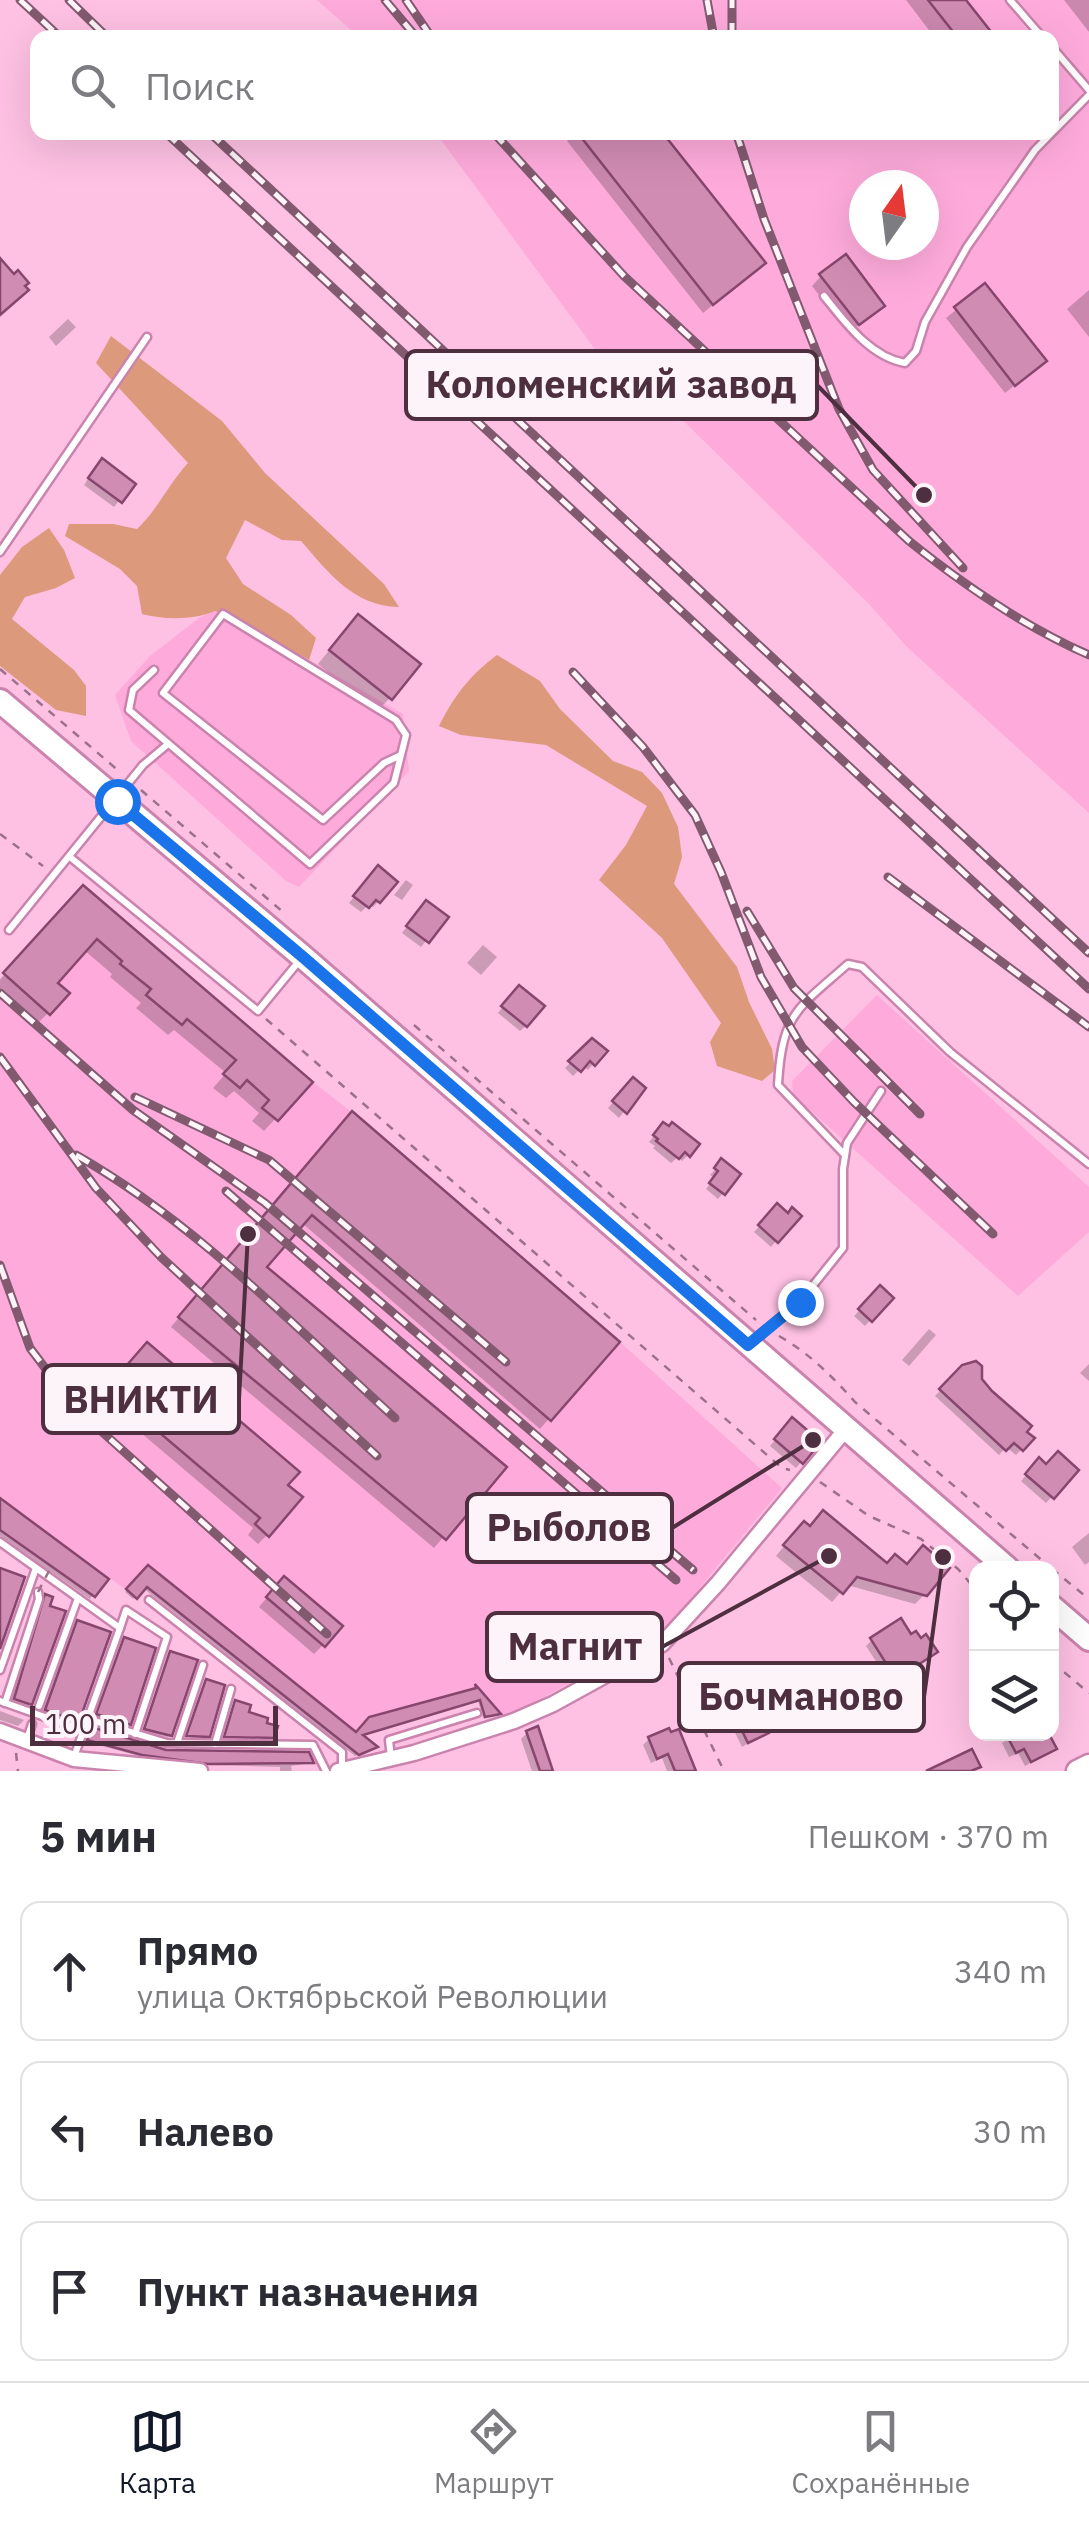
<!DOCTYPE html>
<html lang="ru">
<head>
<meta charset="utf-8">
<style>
	body { margin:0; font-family:"IBM Plex Sans",sans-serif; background:#f7f7f7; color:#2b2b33 }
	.controls { position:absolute; right:30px; bottom:30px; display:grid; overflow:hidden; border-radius:20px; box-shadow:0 10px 40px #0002 }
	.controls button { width:90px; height:90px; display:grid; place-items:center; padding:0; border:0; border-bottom:2px solid #e1e1e2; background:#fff; color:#2b2b33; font:50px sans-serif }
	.compass { position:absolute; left:849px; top:170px; width:90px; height:90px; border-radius:50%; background:#fff; box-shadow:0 10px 40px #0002; rotate:14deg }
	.scale { position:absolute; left:30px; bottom:25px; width:248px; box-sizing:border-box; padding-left:10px; border:5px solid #4d2f40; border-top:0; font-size:28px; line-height:35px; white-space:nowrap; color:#4d2f40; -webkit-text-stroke:8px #fcf4f8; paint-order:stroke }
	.stop { position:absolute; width:30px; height:30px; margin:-22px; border:8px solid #1a73e8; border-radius:50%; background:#fff }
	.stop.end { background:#1a73e8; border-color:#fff; box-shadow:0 2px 10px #0008 }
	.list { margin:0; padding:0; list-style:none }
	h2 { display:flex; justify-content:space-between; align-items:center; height:130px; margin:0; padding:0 40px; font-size:42px }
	h2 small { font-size:32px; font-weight:400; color:#7c7c81 }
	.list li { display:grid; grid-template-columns:65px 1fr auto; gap:30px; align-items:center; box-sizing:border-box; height:140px; margin:0 20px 20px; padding:0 20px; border:2px solid #e1e1e2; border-radius:20px }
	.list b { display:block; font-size:38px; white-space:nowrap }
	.list p { margin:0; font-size:32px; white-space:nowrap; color:#7c7c81 }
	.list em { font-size:32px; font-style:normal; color:#7c7c81 }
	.icon { flex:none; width:55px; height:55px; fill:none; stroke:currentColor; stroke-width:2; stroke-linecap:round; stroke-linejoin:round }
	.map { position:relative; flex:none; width:1089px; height:1771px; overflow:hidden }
	.search { position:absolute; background:#fff; box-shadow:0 10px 40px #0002; left:30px; right:30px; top:30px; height:110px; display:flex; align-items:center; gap:25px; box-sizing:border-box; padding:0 35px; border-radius:20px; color:#7c7c81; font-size:38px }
	.sheet { height:610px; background:#fff }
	nav { display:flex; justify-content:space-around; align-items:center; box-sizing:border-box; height:140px; border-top:2px solid #e1e1e2; background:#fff; font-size:28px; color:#7c7c81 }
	nav a { display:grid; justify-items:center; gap:5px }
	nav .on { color:#111827 }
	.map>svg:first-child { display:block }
</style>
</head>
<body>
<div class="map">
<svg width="1089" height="1771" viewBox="0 0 1089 1771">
	<rect width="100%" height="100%" fill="#fec1e3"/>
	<g fill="#feabdb" fill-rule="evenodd">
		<path d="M 317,0 L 1089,0 L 1089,813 L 906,646 L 869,604 L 638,376 L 622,386 L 436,133 L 1052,132 L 1052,38 L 360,38 ZM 864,185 L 924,185 L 924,245 L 864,245 Z"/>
		<path d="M 214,611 L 239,620 L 403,714 L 409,771 L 299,887 L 286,881 L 131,741 L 115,695 L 150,656 L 199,618 Z"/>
		<path d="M 83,885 L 313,1082 L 371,1127 L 620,1342 L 782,1488 L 660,1636 L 515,1712 L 502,1715 L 478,1687 L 369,1717 L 356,1732 L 148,1565 L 125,1589 L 0,1498 L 0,981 Z"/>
		<path d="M 877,995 L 1089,1187 L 1089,1232 L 1018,1296 L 793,1095 L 792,1081 Z"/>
	</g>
	<g fill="#dd997c">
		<path d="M 111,336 L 222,421 L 265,473 L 384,584 L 399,607 C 353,606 329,573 301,541 L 282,540 L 245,520 L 226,558 L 243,584 L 291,615 L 316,638 L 309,660 L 239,620 L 215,611 C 194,620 164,620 142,614 L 137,586 L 120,569 L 65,536 L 69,524 L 113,524 L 137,529 C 158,509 168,485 188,463 L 96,363 Z"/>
		<path d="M 49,528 L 64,550 L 75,578 L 56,588 L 25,597 L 12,619 L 74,670 L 86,686 L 86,716 L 56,710 L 0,666 L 0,575 L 22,547 Z"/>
		<path d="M 497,655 L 540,681 L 560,709 L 613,761 L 642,772 L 662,793 L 678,827 L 682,857 L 674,884 L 737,967 L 749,1002 L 772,1049 L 775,1070 L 762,1081 L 717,1066 L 710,1042 L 721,1023 L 662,938 L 599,880 L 626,845 L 647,806 L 546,745 L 461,735 L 439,726 C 454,696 470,675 497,655 Z"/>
	</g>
	<g fill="#0003">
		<path d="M 906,0 L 963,0 L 992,38 L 935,38 Z"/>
		<path d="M 1064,0 L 1089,0 L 1089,32 Z"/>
		<path d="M 575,132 L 659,132 L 753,272 L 703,313 L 567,141 Z"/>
		<path d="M 821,276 L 872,315 L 848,333 L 812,286 Z"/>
		<path d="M 985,286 L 1034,370 L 1005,393 L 946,318 Z"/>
		<path d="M 1089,290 L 1089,337 L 1067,309 Z"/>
		<path d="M 68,319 L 76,327 L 56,346 L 49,337 Z"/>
		<path d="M 96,467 L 132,484 L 114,507 L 84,485 Z"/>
		<path d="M 346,630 L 390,698 L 377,711 L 318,664 Z"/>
		<path d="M 373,874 L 378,902 L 373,907 L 369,904 L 361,912 L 349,903 Z"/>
		<path d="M 406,880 L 413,885 L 402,900 L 394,895 Z"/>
		<path d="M 71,901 L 309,1082 L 264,1131 L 252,1121 L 259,1113 L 234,1091 L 226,1098 L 213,1088 L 226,1073 L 174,1030 L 168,1035 L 136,1008 L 141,1003 L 110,977 L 112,974 L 84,950 L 55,983 L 48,1013 L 36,1025 L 0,993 L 0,979 Z"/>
		<path d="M 420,909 L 445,917 L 421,947 L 402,933 Z"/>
		<path d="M 483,945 L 497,957 L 481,975 L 467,963 Z"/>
		<path d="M 513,994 L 526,1026 L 520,1031 L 498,1013 Z"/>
		<path d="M 592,1041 L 604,1051 L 588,1070 L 583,1066 L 573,1076 L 565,1068 Z"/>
		<path d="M 633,1080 L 642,1088 L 619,1118 L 608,1108 Z"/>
		<path d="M 342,1123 L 616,1342 L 540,1429 L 302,1223 L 264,1267 L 503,1467 L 434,1548 L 171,1327 Z"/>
		<path d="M 663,1125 L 688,1155 L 682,1161 L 678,1157 L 671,1163 L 653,1148 L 655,1146 L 649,1142 Z"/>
		<path d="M 722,1162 L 723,1193 L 718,1199 L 706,1189 L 714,1178 L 710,1175 Z"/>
		<path d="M 777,1207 L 787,1216 L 798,1216 L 771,1247 L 754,1232 Z"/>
		<path d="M 880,1289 L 891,1298 L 865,1326 L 854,1316 Z"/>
		<path d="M 929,1329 L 936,1335 L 909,1366 L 902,1360 Z"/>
		<path d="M 138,1354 L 285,1485 L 267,1535 L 258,1544 L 248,1535 L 253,1528 L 100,1398 Z"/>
		<path d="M 1089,1364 L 1089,1381 L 1080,1373 Z"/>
		<path d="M 963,1367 L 980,1380 L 1031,1439 L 1016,1455 L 1006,1447 L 999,1455 L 935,1396 Z"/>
		<path d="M 792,1420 L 801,1462 L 796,1468 L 770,1446 Z"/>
		<path d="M 1039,1461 L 1046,1467 L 1076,1470 L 1046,1503 L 1021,1481 Z"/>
		<path d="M 0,1500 L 93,1595 L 90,1599 L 0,1536 Z"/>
		<path d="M 1089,1533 L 1089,1562 L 1085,1565 L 1072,1547 Z"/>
		<path d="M 794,1534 L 925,1594 L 915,1604 L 847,1585 L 832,1602 L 776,1556 Z"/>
		<path d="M 148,1568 L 356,1735 L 475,1691 L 475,1687 L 498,1714 L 483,1718 L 478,1701 L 360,1736 L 373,1749 L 355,1756 L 143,1588 L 133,1599 L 125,1592 Z"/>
		<path d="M 275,1588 L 323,1645 L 314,1654 L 259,1607 Z"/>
		<path d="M 46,1597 L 30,1704 L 24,1710 L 9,1704 L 40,1603 Z"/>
		<path d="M 78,1623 L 77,1721 L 71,1726 L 41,1716 L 72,1629 Z"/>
		<path d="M 872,1640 L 929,1657 L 890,1683 L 866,1646 Z"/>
		<path d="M 123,1642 L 129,1723 L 126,1726 L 96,1716 Z"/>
		<path d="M 170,1653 L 170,1735 L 168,1737 L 143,1731 Z"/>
		<path d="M 730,1704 L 766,1732 L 742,1747 L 724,1710 Z"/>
		<path d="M 0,1711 L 24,1720 L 18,1726 L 0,1720 Z"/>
		<path d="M 90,1732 L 166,1752 L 311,1763 L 291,1766 L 292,1771 L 280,1771 L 280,1767 L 204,1765 L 139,1756 L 87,1742 Z"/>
		<path d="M 527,1733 L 550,1771 L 532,1771 L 521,1739 Z"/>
		<path d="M 1016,1734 L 1046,1734 L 1054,1749 L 1025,1766 L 1018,1753 L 1009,1757 L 1002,1743 Z"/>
		<path d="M 649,1739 L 690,1771 L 667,1771 L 662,1758 L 651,1763 L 643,1745 Z"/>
	</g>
	<g fill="#d18cb3" stroke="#87466d" stroke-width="2.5">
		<path d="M 928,0 L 966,0 L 996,38 L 958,38 Z"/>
		<path d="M 577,132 L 662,132 L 766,263 L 713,305 Z"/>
		<path d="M 846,254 L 885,306 L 859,325 L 819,274 Z"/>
		<path d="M 0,258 L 14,274 L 18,270 L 29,283 L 25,286 L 29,290 L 0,315 Z"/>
		<path d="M 985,283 L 1047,361 L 1015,386 L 954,307 Z"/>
		<path d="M 102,458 L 136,484 L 122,503 L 88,478 Z"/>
		<path d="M 358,614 L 421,664 L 392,700 L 329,650 Z"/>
		<path d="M 378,865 L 398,882 L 380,903 L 376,900 L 369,908 L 353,896 Z"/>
		<path d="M 83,885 L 313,1082 L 278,1121 L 262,1108 L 269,1100 L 247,1080 L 240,1088 L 223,1074 L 236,1060 L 187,1019 L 182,1025 L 146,995 L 151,989 L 120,964 L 122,961 L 97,939 L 58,983 L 70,993 L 50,1015 L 3,973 Z"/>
		<path d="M 426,900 L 449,917 L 429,943 L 406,926 Z"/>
		<path d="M 519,985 L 545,1006 L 527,1027 L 501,1006 Z"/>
		<path d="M 592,1038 L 608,1051 L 595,1066 L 590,1061 L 581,1072 L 568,1061 Z"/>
		<path d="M 633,1077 L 646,1088 L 627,1114 L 612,1101 Z"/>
		<path d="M 352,1111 L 620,1342 L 551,1421 L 312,1215 L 267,1267 L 507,1467 L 446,1540 L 178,1317 Z"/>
		<path d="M 663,1122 L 669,1126 L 672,1122 L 700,1144 L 690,1157 L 685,1152 L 679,1159 L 656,1141 L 658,1139 L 653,1135 Z"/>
		<path d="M 721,1158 L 741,1174 L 725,1195 L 709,1183 L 718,1171 L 714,1168 Z"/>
		<path d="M 777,1203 L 788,1213 L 792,1207 L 802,1216 L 778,1243 L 758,1225 Z"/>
		<path d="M 880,1285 L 894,1298 L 872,1322 L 858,1309 Z"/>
		<path d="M 147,1342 L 300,1472 L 288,1485 L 303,1497 L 269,1537 L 255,1524 L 260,1518 L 107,1388 Z"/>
		<path d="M 976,1361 L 982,1366 L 982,1379 L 992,1391 L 1032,1426 L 1027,1432 L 1035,1438 L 1023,1451 L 1014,1443 L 1006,1451 L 939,1389 L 962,1365 Z"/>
		<path d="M 792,1417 L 821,1442 L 803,1464 L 774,1439 Z"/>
		<path d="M 1058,1451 L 1079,1470 L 1054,1499 L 1025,1474 L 1039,1457 L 1046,1464 Z"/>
		<path d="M 0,1498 L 109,1579 L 95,1597 L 0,1530 Z"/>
		<path d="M 823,1510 L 887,1563 L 895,1554 L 907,1564 L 923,1545 L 950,1568 L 927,1596 L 857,1577 L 843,1594 L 783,1545 L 804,1521 L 810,1526 Z"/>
		<path d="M 148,1565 L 356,1732 L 369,1717 L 476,1688 L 475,1684 L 501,1714 L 485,1717 L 480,1700 L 363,1735 L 378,1747 L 359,1755 L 147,1587 L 137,1599 L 126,1589 Z"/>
		<path d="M 0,1568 L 25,1577 L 0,1649 Z"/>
		<path d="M 284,1576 L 343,1626 L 325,1647 L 266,1597 Z"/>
		<path d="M 45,1594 L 53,1597 L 50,1606 L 66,1611 L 32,1705 L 14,1699 Z"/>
		<path d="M 901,1618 L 911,1634 L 916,1631 L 921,1638 L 926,1634 L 938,1652 L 896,1679 L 870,1638 Z"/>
		<path d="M 77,1620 L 111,1632 L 79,1722 L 45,1710 Z"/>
		<path d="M 124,1637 L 156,1648 L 131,1725 L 96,1714 Z"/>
		<path d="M 170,1651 L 198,1660 L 172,1736 L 144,1729 Z"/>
		<path d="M 206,1679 L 225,1685 L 210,1737 L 186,1736 Z"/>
		<path d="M 750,1691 L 769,1733 L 748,1743 L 728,1702 Z"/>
		<path d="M 235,1700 L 251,1705 L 249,1712 L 268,1718 L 267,1723 L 278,1726 L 274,1738 L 224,1737 Z"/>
		<path d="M 538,1726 L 553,1771 L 540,1771 L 526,1731 Z"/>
		<path d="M 92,1727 L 166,1750 L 309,1752 L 314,1763 L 208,1764 L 142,1755 L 87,1740 Z"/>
		<path d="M 669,1728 L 671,1732 L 679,1729 L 696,1771 L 675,1771 L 668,1754 L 657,1759 L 648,1737 Z"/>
		<path d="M 1006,1734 L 1049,1734 L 1057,1749 L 1031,1762 L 1024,1749 L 1016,1753 Z"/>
		<path d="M 972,1749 L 981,1767 L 971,1771 L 926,1771 Z"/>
	</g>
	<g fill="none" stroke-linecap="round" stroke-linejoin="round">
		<g stroke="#ca83ac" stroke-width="11">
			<g id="lane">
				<path d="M 1010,0 L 1043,38"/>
				<path d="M 1052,47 L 1089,90"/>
				<path d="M 824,296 C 845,322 870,357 905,363 L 916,351 L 925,322 L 967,247 L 1035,150 L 1089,95"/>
				<path d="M 0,552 L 147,337"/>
				<path d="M 154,670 L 133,690 L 129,710 L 310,864 L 394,783 L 406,735 L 396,720 L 223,614 L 163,693 L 323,820 L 384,763 L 401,755"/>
				<path d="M 70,857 L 258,1011 L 300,960"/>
				<path d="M 9,930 L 143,765 L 168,744"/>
				<path d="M 845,1155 L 778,1085 C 782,1013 797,1009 848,964 L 862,967 L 950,1052 L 1089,1164"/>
				<path d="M 752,1341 L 799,1303 L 843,1248 L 843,1169 L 847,1143 L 881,1091"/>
				<path d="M 0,1542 L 120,1628 L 74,1757"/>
				<path d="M 149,1600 L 342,1752 L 342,1769"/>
				<path d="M 120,1628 L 126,1610 L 167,1637 L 135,1734"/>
				<path d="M 0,1670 L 36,1568"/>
				<path d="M 0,1701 L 84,1731"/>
				<path d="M 5,1703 L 39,1599 L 38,1592"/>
				<path d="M 39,1706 L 78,1598"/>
				<path d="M 88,1719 L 167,1743 L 313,1745 L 326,1771"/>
				<path d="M 26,1742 L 32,1724"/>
				<path d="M 177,1743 L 203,1665"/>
				<path d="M 215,1744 L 231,1689"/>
				<path d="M 391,1758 L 389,1740 L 477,1713"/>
			</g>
		</g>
		<g stroke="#ca83ac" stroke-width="19">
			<g id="street">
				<path d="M 0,1731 L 74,1759 L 200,1771"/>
				<path d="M 338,1771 L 414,1753 L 514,1721 L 553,1704 L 662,1644 L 718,1583 L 846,1429"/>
			</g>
		</g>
		<g stroke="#ca83ac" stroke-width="25">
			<path id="secondary" d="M 1077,1771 L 1089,1765"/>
		</g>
		<g stroke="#ca83ac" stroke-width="28">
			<g id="primary">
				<path d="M 0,701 L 303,957 L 1007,1568"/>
				<path d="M 1052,1607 L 1089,1639"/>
			</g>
		</g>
		<g stroke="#9d718a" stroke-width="2.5" stroke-dasharray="8 8" stroke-linecap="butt">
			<path d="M 0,669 L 120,772"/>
			<path d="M 141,790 L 283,912"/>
			<path d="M 0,834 L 43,866"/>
			<path d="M 266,1019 L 782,1468 L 790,1470"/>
			<path d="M 414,1025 L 756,1320"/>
			<path d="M 779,1336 C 809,1353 833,1377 855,1402 L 1051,1568"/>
			<path d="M 820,1482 L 869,1516 L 921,1539 L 958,1569 L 976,1590"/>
			<path d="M 1052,1569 L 1089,1599"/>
			<path d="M 669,1658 L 724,1771"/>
			<path d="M 1052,1662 L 1089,1693"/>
			<path d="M 16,1753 L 18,1771"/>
		</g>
		<use href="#lane" stroke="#fff" stroke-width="6"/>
		<use href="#street" stroke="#fff" stroke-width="14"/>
		<use href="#secondary" stroke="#fff" stroke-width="20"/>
		<use href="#primary" stroke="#fff" stroke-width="22"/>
		<g stroke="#825a70" stroke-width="9">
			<g id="rail">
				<path d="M 20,0 L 61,38"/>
				<path d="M 69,0 L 108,38"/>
				<path d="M 385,0 L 417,38"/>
				<path d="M 406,0 L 432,38"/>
				<path d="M 707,0 L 714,38"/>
				<path d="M 732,38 L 732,0"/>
				<path d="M 165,132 L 1089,989"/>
				<path d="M 209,132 L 1089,953"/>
				<path d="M 493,132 L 624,276 L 909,541 C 964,585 1025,627 1089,655"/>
				<path d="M 736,132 L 764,219 L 839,409 L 873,470 L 963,568"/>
				<path d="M 573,672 L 643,747 L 695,815 L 721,872 L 761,977 L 802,1047 L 854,1102 L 993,1234"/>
				<path d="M 888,877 L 1089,1027"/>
				<path d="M 747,911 L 794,988 L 920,1114"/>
				<path d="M 0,993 L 133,1110 L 265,1203 L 693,1570"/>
				<path d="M 0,1057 L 96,1188 L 161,1257 L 377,1456"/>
				<path d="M 135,1097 L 269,1160 L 506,1362"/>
				<path d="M 76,1155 C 196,1223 294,1326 395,1418"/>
				<path d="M 226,1191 L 676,1580"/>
				<path d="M 0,1265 L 30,1348 L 64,1393 L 100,1430 L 327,1634"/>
			</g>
		</g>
		<use href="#rail" stroke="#fcf4f8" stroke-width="5" stroke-dasharray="15" stroke-linecap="butt"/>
		<path stroke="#9d718a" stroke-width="2.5" stroke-dasharray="8 8" stroke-linecap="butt" d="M 38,1592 L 51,1567"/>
	</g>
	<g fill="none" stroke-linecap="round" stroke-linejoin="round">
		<path stroke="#1a73e8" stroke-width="12" d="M 117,801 L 303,957 L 748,1345 L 800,1302"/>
	</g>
	<path fill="none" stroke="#4d2f40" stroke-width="4" d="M924 495L817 385M248 1234L239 1399M813 1440L672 1528M829 1556L662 1647M943 1557L924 1697"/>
	<g fill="#4d2f40" stroke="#fcf4f8" stroke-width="4">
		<circle cx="924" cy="495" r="10"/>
		<circle cx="248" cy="1234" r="10"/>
		<circle cx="813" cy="1440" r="10"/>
		<circle cx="829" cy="1556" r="10"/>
		<circle cx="943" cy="1557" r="10"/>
	</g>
	<g fill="#fcf4f8" stroke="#4d2f40" stroke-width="4">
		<rect x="406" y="351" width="411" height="68" rx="10"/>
		<rect x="43" y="1365" width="196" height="68" rx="10"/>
		<rect x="467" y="1494" width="205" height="68" rx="10"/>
		<rect x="487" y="1613" width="175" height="68" rx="10"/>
		<rect x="679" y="1663" width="245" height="68" rx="10"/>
	</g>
	<g font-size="38" text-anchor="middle" font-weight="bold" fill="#4d2f40">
		<text x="611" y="398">Коломенский завод</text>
		<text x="141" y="1413">ВНИКТИ</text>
		<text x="569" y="1541">Рыболов</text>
		<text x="575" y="1660">Магнит</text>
		<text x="801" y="1710">Бочманово</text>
	</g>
</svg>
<div class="controls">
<button><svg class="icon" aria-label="locate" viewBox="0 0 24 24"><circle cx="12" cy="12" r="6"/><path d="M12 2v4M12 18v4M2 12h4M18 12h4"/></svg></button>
<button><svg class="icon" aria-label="layers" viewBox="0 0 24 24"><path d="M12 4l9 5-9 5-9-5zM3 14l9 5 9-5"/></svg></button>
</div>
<svg class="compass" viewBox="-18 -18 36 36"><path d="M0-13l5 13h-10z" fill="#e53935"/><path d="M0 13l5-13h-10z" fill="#7c7c81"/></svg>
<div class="scale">100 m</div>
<div class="stop" style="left:117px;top:801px"></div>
<div class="stop end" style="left:800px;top:1302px"></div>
<div class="search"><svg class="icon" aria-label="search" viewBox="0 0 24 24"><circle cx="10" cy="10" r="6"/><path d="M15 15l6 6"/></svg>Поиск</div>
</div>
<section class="sheet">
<h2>5 мин<small>Пешком · 370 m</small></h2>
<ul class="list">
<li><svg class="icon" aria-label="ahead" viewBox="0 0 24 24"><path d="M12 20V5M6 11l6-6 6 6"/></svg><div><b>Прямо</b><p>улица Октябрьской Революции</p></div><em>340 m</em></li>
<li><svg class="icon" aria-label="left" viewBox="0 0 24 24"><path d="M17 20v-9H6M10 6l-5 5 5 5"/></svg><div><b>Налево</b></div><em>30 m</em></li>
<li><svg class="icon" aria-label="arrive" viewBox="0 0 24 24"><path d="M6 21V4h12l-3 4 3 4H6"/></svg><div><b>Пункт назначения</b></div></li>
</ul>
</section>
<nav>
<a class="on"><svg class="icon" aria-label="map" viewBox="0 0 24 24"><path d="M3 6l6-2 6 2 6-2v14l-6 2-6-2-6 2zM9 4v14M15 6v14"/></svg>Карта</a>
<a><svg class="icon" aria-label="directions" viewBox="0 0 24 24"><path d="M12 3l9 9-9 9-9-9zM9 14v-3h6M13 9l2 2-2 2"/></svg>Маршрут</a>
<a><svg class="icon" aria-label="saved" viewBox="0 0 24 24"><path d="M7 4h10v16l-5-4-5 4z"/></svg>Сохранённые</a>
</nav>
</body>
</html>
